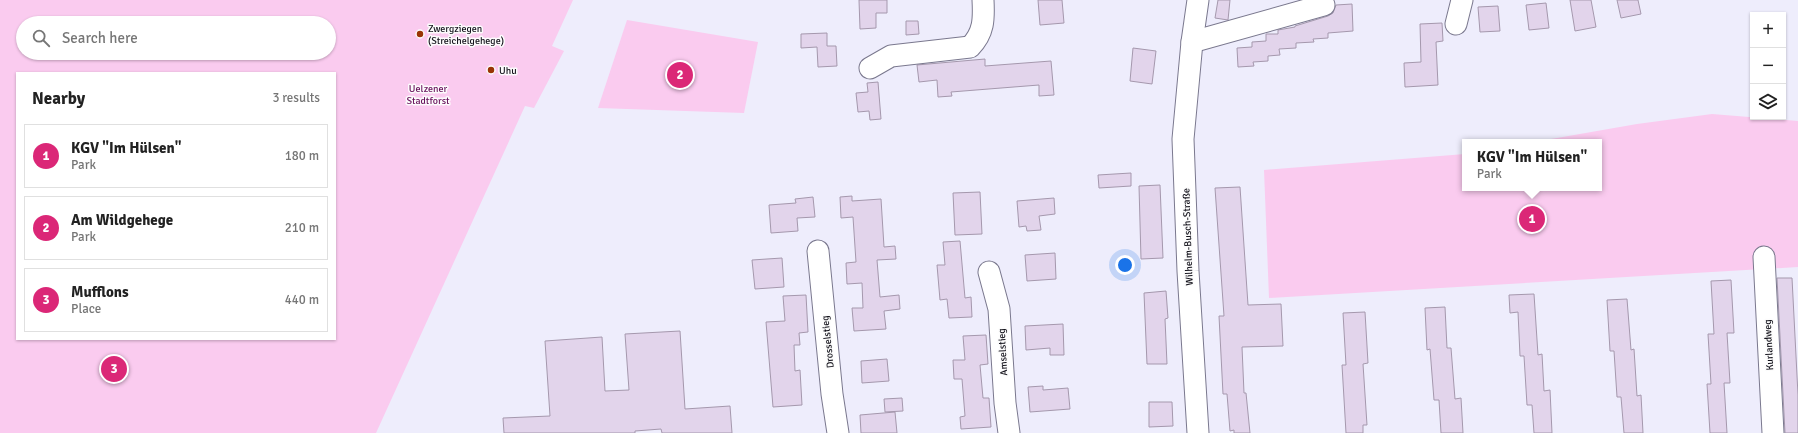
<!DOCTYPE html>
<html lang="en">
<head>
<meta charset="utf-8">
<style>
	body { margin:0; font-family:Signika,sans-serif; background:#f2f2f2; color:#222 }
	.controls { position:absolute; right:12px; top:12px; display:grid; overflow:hidden; border-radius:0px; box-shadow:0 1px 3px #0004 }
	.controls button { width:36px; height:36px; display:grid; place-items:center; padding:0; border:0; border-bottom:1px solid #e0e0e0; background:#fff; color:#222; font:20px sans-serif }
	.you { position:absolute; left:1125px; top:265px; width:14px; height:14px; margin:-10px; border:3px solid #fff; border-radius:50%; background:#1a73e8; box-shadow:0 0 0 6px #1a73e833 }
	.badge { display:grid; place-items:center; width:26px; height:26px; border-radius:50%; background:#db2777; color:#fff; font-size:13px; font-weight:700 }
	.pin { position:absolute; translate:-50% -50%; border:2px solid #fff; box-shadow:0 1px 4px #0006 }
	.popup { position:absolute; left:1462px; top:139px; width:140px; height:52px; box-sizing:border-box; display:grid; place-content:center; border-radius:0px; background:#fff; filter:drop-shadow(0 1px 3px #0005); font-size:13px; white-space:nowrap; color:#767676 }
	.popup b { font-size:15px; color:#222 }
	.popup::after { content:''; position:absolute; left:50%; top:100%; margin-left:-8px; border:8px solid transparent; border-top-color:#fff }
	.list { margin:0; padding:0; list-style:none }
	h2 { display:flex; justify-content:space-between; align-items:center; height:52px; margin:0; padding:0 16px; font-size:17px }
	h2 small { font-size:13px; font-weight:400; color:#767676 }
	.list li { display:grid; grid-template-columns:26px 1fr auto; gap:12px; align-items:center; box-sizing:border-box; height:64px; margin:0 8px 8px; padding:0 8px; border:1px solid #e0e0e0; border-radius:0px }
	.list b { display:block; font-size:15px; white-space:nowrap }
	.list p { margin:0; font-size:13px; white-space:nowrap; color:#767676 }
	.list em { font-size:13px; font-style:normal; color:#767676 }
	.icon { flex:none; width:22px; height:22px; fill:none; stroke:currentColor; stroke-width:2; stroke-linecap:round; stroke-linejoin:round }
	.map { position:relative; flex:none; width:1798px; height:433px; overflow:hidden }
	.search { position:absolute; background:#fff; box-shadow:0 1px 3px #0004; left:16px; top:16px; width:320px; height:44px; display:flex; align-items:center; gap:10px; box-sizing:border-box; padding:0 14px; border-radius:22px; color:#767676; font-size:15px }
	.panel { position:absolute; background:#fff; box-shadow:0 1px 3px #0004; left:16px; top:72px; width:320px; height:268px; border-radius:0px }
	.map>svg:first-child { display:block }
</style>
</head>
<body>
<div class="map">
<svg width="1798" height="433" viewBox="0 0 1798 433">
	<rect width="100%" height="100%" fill="#eeedfc"/>
	<g fill="#facbef" fill-rule="evenodd">
		<path d="M 0,0 L 573,0 L 552,46 L 564,51 L 534,108 L 525,106 L 376,433 L 0,433 ZM 23,23 L 329,23 L 329,53 L 23,53 ZM 17,73 L 335,73 L 335,339 L 17,339 Z"/>
		<path d="M 627,20 L 758,42 L 744,113 L 598,108 Z"/>
		<path d="M 1712,114 L 1798,121 L 1798,267 L 1269,298 L 1264,170 L 1465,154 L 1465,188 L 1599,188 L 1599,142 L 1534,142 L 1637,124 Z"/>
	</g>
	<g fill="#e2d4eb" stroke="#a598ad">
		<path d="M 859,0 L 887,0 L 887,13 L 876,13 L 876,28 L 860,29 Z"/>
		<path d="M 1038,0 L 1062,0 L 1064,23 L 1040,25 Z"/>
		<path d="M 1218,0 L 1230,0 L 1228,20 L 1215,18 Z"/>
		<path d="M 1570,0 L 1591,0 L 1596,27 L 1575,31 Z"/>
		<path d="M 1617,0 L 1638,0 L 1641,14 L 1621,18 Z"/>
		<path d="M 1546,3 L 1549,28 L 1529,30 L 1526,5 Z"/>
		<path d="M 1352,4 L 1353,31 L 1328,33 L 1328,38 L 1313,39 L 1314,42 L 1296,43 L 1296,48 L 1279,49 L 1280,55 L 1268,56 L 1268,61 L 1253,62 L 1254,66 L 1238,67 L 1237,48 L 1252,47 L 1252,42 L 1266,41 L 1266,34 L 1278,34 L 1278,30 L 1295,27 L 1295,26 L 1328,16 L 1333,13 L 1336,5 Z"/>
		<path d="M 1498,6 L 1500,31 L 1480,32 L 1478,7 Z"/>
		<path d="M 906,21 L 918,21 L 919,34 L 906,35 Z"/>
		<path d="M 1442,23 L 1443,41 L 1436,42 L 1438,85 L 1405,87 L 1404,63 L 1421,62 L 1420,24 Z"/>
		<path d="M 827,33 L 827,46 L 836,46 L 837,66 L 818,67 L 817,47 L 801,48 L 801,34 Z"/>
		<path d="M 1133,48 L 1156,51 L 1152,84 L 1130,81 Z"/>
		<path d="M 985,59 L 985,66 L 1051,61 L 1054,95 L 1039,96 L 1039,85 L 951,92 L 952,96 L 938,97 L 937,80 L 919,82 L 917,65 Z"/>
		<path d="M 878,82 L 881,119 L 870,120 L 869,111 L 858,112 L 856,93 L 868,92 L 867,83 Z"/>
		<path d="M 1131,173 L 1131,186 L 1099,188 L 1098,175 Z"/>
		<path d="M 1160,185 L 1163,258 L 1141,259 L 1139,186 Z"/>
		<path d="M 1240,187 L 1248,305 L 1281,304 L 1283,346 L 1242,347 L 1244,393 L 1246,393 L 1250,433 L 1234,433 L 1234,430 L 1230,431 L 1227,394 L 1223,394 L 1219,316 L 1224,316 L 1215,188 Z"/>
		<path d="M 980,192 L 982,234 L 955,235 L 953,193 Z"/>
		<path d="M 852,196 L 852,201 L 881,199 L 884,247 L 895,246 L 896,259 L 877,260 L 880,297 L 899,295 L 900,309 L 884,311 L 886,329 L 854,331 L 852,308 L 863,308 L 862,283 L 847,284 L 846,263 L 856,262 L 853,217 L 841,218 L 840,197 Z"/>
		<path d="M 813,197 L 815,217 L 797,218 L 798,231 L 771,233 L 769,205 L 796,203 L 795,199 Z"/>
		<path d="M 1054,198 L 1055,214 L 1039,216 L 1041,230 L 1027,231 L 1026,226 L 1019,227 L 1017,201 Z"/>
		<path d="M 960,241 L 965,298 L 971,297 L 972,317 L 949,318 L 947,299 L 940,300 L 937,265 L 945,265 L 943,242 Z"/>
		<path d="M 1055,253 L 1056,279 L 1027,281 L 1025,255 Z"/>
		<path d="M 782,258 L 784,287 L 755,289 L 752,260 Z"/>
		<path d="M 1777,278 L 1792,278 L 1798,395 L 1798,433 L 1785,433 Z"/>
		<path d="M 1731,280 L 1734,333 L 1727,333 L 1730,383 L 1724,383 L 1727,433 L 1710,433 L 1707,384 L 1711,384 L 1708,334 L 1714,334 L 1711,281 Z"/>
		<path d="M 1166,291 L 1168,318 L 1165,319 L 1167,364 L 1147,364 L 1144,293 Z"/>
		<path d="M 1534,294 L 1538,355 L 1542,354 L 1544,391 L 1550,390 L 1552,433 L 1534,433 L 1532,405 L 1527,405 L 1524,356 L 1520,356 L 1518,312 L 1510,313 L 1509,295 Z"/>
		<path d="M 806,295 L 808,332 L 799,333 L 800,345 L 794,345 L 795,371 L 800,370 L 802,405 L 773,407 L 766,322 L 785,321 L 783,296 Z"/>
		<path d="M 1627,299 L 1631,350 L 1634,349 L 1637,396 L 1641,395 L 1643,433 L 1624,433 L 1621,397 L 1617,397 L 1614,351 L 1610,351 L 1607,300 Z"/>
		<path d="M 1445,307 L 1447,348 L 1451,348 L 1455,399 L 1461,398 L 1463,433 L 1441,433 L 1439,400 L 1434,400 L 1430,349 L 1427,350 L 1425,308 Z"/>
		<path d="M 1365,312 L 1368,363 L 1363,364 L 1367,425 L 1363,425 L 1363,433 L 1346,433 L 1342,365 L 1346,365 L 1343,313 Z"/>
		<path d="M 1063,324 L 1064,355 L 1050,355 L 1050,348 L 1026,350 L 1025,326 Z"/>
		<path d="M 680,331 L 685,409 L 730,406 L 732,433 L 662,433 L 661,429 L 635,431 L 635,433 L 504,433 L 503,418 L 550,416 L 545,341 L 602,337 L 605,391 L 629,390 L 625,334 Z"/>
		<path d="M 986,335 L 988,364 L 980,365 L 983,398 L 989,398 L 991,427 L 961,429 L 960,417 L 965,416 L 962,379 L 954,379 L 953,360 L 965,360 L 963,336 Z"/>
		<path d="M 887,359 L 889,381 L 862,383 L 861,361 Z"/>
		<path d="M 1043,386 L 1043,390 L 1068,388 L 1070,409 L 1030,412 L 1028,387 Z"/>
		<path d="M 902,398 L 903,411 L 885,412 L 884,399 Z"/>
		<path d="M 1149,402 L 1172,402 L 1173,426 L 1149,427 Z"/>
		<path d="M 895,412 L 897,433 L 861,433 L 860,415 Z"/>
	</g>
	<g fill="none" stroke-linecap="round" stroke-linejoin="round">
		<g stroke="#7a788e" stroke-width="23">
			<g id="minor">
				<path d="M 1456,24 L 1462,0"/>
				<path d="M 1192,42 L 1324,5"/>
				<path d="M 870,68 L 891,56 L 970,47 C 984,33 984,19 983,0"/>
				<path d="M 818,251 L 832,394 L 838,433"/>
				<path d="M 1764,257 L 1773,433"/>
				<path d="M 989,272 L 999,309 L 1005,403 L 1009,433"/>
				<path d="M 1198,433 L 1188,271 L 1183,139 L 1192,42 L 1198,0"/>
			</g>
		</g>
		<use href="#minor" stroke="#fff" stroke-width="21"/>
	</g>
	<g fill="#993404" stroke="#fcfcfc" stroke-width="1.5">
		<circle cx="420" cy="34" r="4"/>
		<circle cx="491" cy="70" r="4"/>
	</g>
	<g text-anchor="middle" stroke-width="3" stroke-linejoin="round" paint-order="stroke">
		<g font-size="10" fill="#14131c" stroke="#fcfcfc" text-anchor="start">
			<text x="428" y="32">Zwergziegen<tspan x="428" dy="12">(Streichelgehege)</tspan></text>
			<text x="499" y="74">Uhu</text>
		</g>
		<g font-size="10" fill="#68115c" stroke="#fcfcfc">
			<text x="428" y="92">Uelzener<tspan x="428" dy="12">Stadtforst</tspan></text>
		</g>
		<g font-size="10" fill="#14131c" stroke="#fcfcfc">
			<text transform="translate(1187 237) rotate(-92)" y="4">Wilhelm-Busch-Straße</text>
			<text transform="translate(827 342) rotate(-96)" y="4">Drosselstieg</text>
			<text transform="translate(1768 345) rotate(-93)" y="4">Kurlandweg</text>
			<text transform="translate(1002 352) rotate(-93)" y="4">Amselstieg</text>
		</g>
	</g>
</svg>
<div class="controls">
<button>+</button>
<button>−</button>
<button><svg class="icon" aria-label="layers" viewBox="0 0 24 24"><path d="M12 4l9 5-9 5-9-5zM3 14l9 5 9-5"/></svg></button>
</div>
<div class="you"></div>
<div class="pin badge" style="left:1532px;top:219px">1</div>
<div class="popup"><b>KGV &quot;Im Hülsen&quot;</b>Park</div>
<div class="pin badge" style="left:680px;top:75px">2</div>
<div class="pin badge" style="left:114px;top:369px">3</div>
<div class="search"><svg class="icon" aria-label="search" viewBox="0 0 24 24"><circle cx="10" cy="10" r="6"/><path d="M15 15l6 6"/></svg>Search here</div>
<section class="panel">
<h2>Nearby<small>3 results</small></h2>
<ul class="list">
<li><span class="badge">1</span><div><b>KGV &quot;Im Hülsen&quot;</b><p>Park</p></div><em>180 m</em></li>
<li><span class="badge">2</span><div><b>Am Wildgehege</b><p>Park</p></div><em>210 m</em></li>
<li><span class="badge">3</span><div><b>Mufflons</b><p>Place</p></div><em>440 m</em></li>
</ul>
</section>
</div>
</body>
</html>
